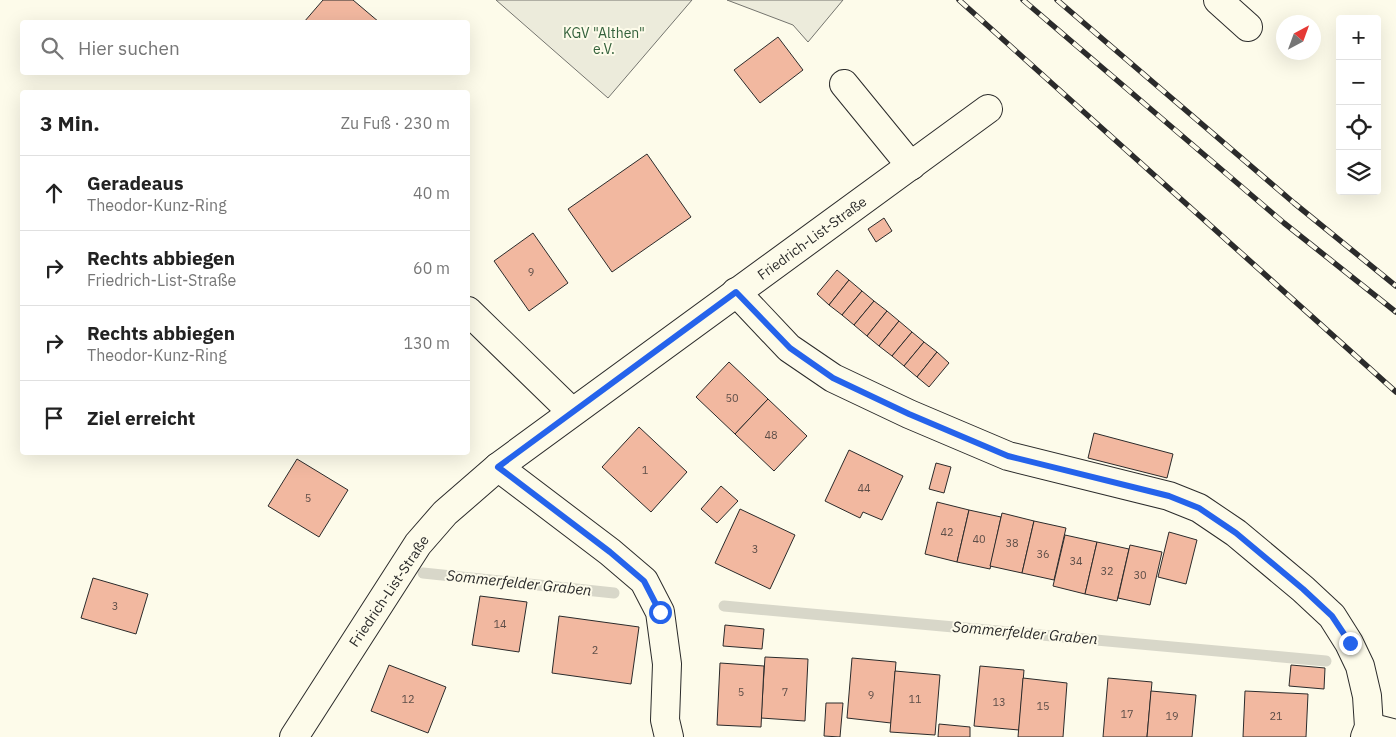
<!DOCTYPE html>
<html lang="de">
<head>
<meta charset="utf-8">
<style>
	body { margin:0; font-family:"IBM Plex Sans",sans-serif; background:#f2f2f2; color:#222 }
	.controls { position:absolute; right:15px; top:15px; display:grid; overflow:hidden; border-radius:5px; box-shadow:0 5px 20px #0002 }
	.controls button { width:45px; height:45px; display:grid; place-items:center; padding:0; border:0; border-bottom:1px solid #e0e0e0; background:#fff; color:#222; font:25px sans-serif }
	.compass { position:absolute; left:1276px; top:15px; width:45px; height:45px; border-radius:50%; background:#fff; box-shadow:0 5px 20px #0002; rotate:41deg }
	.stop { position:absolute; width:15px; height:15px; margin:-11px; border:4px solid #2563eb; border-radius:50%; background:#fff }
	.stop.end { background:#2563eb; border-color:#fff; box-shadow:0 1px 5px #0008 }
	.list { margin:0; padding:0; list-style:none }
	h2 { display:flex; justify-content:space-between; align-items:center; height:65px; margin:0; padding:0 20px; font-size:21px }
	h2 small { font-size:16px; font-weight:400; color:#767676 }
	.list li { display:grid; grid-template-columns:32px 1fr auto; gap:15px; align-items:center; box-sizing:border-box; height:75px; padding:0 20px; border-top:1px solid #e0e0e0 }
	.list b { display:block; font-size:19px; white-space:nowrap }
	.list p { margin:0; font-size:16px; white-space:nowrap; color:#767676 }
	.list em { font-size:16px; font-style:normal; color:#767676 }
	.icon { flex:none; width:28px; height:28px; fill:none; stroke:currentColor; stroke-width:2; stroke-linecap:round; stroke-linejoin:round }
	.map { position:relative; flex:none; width:1396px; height:737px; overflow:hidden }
	.search { position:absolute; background:#fff; box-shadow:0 5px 20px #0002; left:20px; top:20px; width:450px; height:55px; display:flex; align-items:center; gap:12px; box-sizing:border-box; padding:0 18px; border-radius:5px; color:#767676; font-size:19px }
	.panel { position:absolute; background:#fff; box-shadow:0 5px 20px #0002; left:20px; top:90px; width:450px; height:365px; border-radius:5px }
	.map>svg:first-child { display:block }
</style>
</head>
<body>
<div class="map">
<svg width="1396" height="737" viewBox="0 0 1396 737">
	<rect width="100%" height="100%" fill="#fdfbea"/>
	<g fill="#ecebdb" stroke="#74746e">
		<path d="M 496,0 L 692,0 L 608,98 Z"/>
		<path d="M 727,0 L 843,0 L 808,42 L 793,25 Z"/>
	</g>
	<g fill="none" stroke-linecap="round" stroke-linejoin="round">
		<g stroke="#d8d7c9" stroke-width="11">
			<path d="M 423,573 L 614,593"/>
			<path d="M 724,606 L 1326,661"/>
		</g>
	</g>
	<g fill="#f2b8a0" stroke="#2b2b2b">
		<path d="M 323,0 L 353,0 L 379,22 L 304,22 Z"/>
		<path d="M 778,37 L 803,70 L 760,103 L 734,70 Z"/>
		<path d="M 647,154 L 691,217 L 612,272 L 568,209 Z"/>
		<path d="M 884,218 L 892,231 L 876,242 L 868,229 Z"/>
		<path d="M 533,233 L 568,283 L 529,311 L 494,261 Z"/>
		<path d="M 837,270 L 849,280 L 829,305 L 817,294 Z"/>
		<path d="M 849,280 L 862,291 L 842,315 L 829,305 Z"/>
		<path d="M 862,291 L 874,301 L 854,325 L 842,315 Z"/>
		<path d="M 874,301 L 887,311 L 867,336 L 854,325 Z"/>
		<path d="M 887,311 L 899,321 L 879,346 L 867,336 Z"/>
		<path d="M 899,321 L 912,332 L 892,356 L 879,346 Z"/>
		<path d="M 912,332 L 924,342 L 904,366 L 892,356 Z"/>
		<path d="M 924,342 L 937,352 L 917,377 L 904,366 Z"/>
		<path d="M 937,352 L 949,363 L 929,387 L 917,377 Z"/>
		<path d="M 729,362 L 768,399 L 735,434 L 696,397 Z"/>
		<path d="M 768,399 L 807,436 L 774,471 L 735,434 Z"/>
		<path d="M 639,427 L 687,472 L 651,512 L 602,467 Z"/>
		<path d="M 1094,433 L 1173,454 L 1167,478 L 1088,458 Z"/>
		<path d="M 849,450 L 903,476 L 882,520 L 863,512 L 860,518 L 825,501 Z"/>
		<path d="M 297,459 L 348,490 L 319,537 L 268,506 Z"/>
		<path d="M 936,463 L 951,467 L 944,493 L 929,489 Z"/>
		<path d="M 721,486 L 738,501 L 717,523 L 701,509 Z"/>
		<path d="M 937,502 L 969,510 L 957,562 L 925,554 Z"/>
		<path d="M 740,509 L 795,535 L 770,589 L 715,563 Z"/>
		<path d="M 969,510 L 1001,517 L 990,569 L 957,562 Z"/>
		<path d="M 1002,513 L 1034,521 L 1022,573 L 990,566 Z"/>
		<path d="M 1034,521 L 1066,528 L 1054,580 L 1022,573 Z"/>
		<path d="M 1169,532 L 1197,540 L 1186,584 L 1158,577 Z"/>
		<path d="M 1065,535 L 1097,542 L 1085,594 L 1053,586 Z"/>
		<path d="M 1097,542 L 1129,549 L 1117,601 L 1085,594 Z"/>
		<path d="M 1130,545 L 1162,552 L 1150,605 L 1118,598 Z"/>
		<path d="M 93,578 L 148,594 L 136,634 L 81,618 Z"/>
		<path d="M 480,596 L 527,602 L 519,652 L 472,645 Z"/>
		<path d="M 559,616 L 639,627 L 631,684 L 552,673 Z"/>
		<path d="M 725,625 L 764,629 L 762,649 L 723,646 Z"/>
		<path d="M 765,657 L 808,659 L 805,721 L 761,718 Z"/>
		<path d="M 852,658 L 896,662 L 891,723 L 847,718 Z"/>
		<path d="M 720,663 L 764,666 L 761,727 L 717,725 Z"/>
		<path d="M 389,665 L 446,687 L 428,733 L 371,711 Z"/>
		<path d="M 1291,665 L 1325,668 L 1324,689 L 1289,686 Z"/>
		<path d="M 980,666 L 1024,670 L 1019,730 L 974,726 Z"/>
		<path d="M 895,671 L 940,675 L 935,735 L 890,732 Z"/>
		<path d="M 1023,678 L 1067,683 L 1063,737 L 1018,737 Z"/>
		<path d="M 1108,678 L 1152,682 L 1147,737 L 1103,737 Z"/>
		<path d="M 1151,691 L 1196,695 L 1192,737 L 1147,737 Z"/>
		<path d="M 1245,691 L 1308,694 L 1306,737 L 1243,737 Z"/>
		<path d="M 826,703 L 843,703 L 840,737 L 824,736 Z"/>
		<path d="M 939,724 L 970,727 L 970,737 L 938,737 Z"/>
	</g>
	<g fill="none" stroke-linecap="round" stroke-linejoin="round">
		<g stroke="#2b2b2b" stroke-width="30">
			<g id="minor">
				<path d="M 1218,0 L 1248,27"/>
				<path d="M 844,84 L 911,166"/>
				<path d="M 736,292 L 789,348 L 833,378 L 909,414 L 1008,456 L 1169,496 L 1199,508 L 1236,533 L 1303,589 L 1332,616 L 1349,643 L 1360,666 L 1367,696 L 1369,727 L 1365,737"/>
				<path d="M 468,311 L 572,412"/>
				<path d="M 498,467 L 610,552 L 644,581 L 660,612 L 667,664 L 665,720 L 669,737"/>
				<path d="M 1369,727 L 1396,734"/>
				<path d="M 294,737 L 418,544 L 445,513 L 498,467 L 988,109"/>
			</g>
		</g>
		<use href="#minor" stroke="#fdfbea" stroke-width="28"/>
		<g stroke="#2b2b2b" stroke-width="5.5">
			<g id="rail">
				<path d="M 959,0 L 1396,392"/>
				<path d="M 1023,0 L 1284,223 L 1396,312"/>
				<path d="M 1057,0 L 1294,203 L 1396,286"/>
			</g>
		</g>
		<use href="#rail" stroke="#fdfbea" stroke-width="4" stroke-dasharray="11" stroke-linecap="butt"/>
	</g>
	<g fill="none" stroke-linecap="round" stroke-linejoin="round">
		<path stroke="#2563eb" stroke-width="6" d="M 660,612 L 644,581 L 610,552 L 498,467 L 736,292 L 790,348 L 833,378 L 909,414 L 1008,456 L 1169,496 L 1199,508 L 1236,533 L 1303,589 L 1332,616 L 1350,643"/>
	</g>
	<g text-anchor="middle" stroke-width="4" stroke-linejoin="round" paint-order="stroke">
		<g font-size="11" fill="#5d4e48">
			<text x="531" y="276">9</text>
			<text x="732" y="402">50</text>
			<text x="771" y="439">48</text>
			<text x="645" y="474">1</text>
			<text x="864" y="492">44</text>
			<text x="308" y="502">5</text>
			<text x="947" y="536">42</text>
			<text x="979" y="543">40</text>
			<text x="1012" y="547">38</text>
			<text x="755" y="553">3</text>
			<text x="1043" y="558">36</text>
			<text x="1076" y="565">34</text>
			<text x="1107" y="575">32</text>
			<text x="1140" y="579">30</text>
			<text x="115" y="610">3</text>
			<text x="500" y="628">14</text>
			<text x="595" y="654">2</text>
			<text x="741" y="696">5</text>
			<text x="785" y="696">7</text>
			<text x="871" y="699">9</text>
			<text x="408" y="703">12</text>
			<text x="915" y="703">11</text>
			<text x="999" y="706">13</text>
			<text x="1043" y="710">15</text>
			<text x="1127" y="718">17</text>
			<text x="1172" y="720">19</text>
			<text x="1276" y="720">21</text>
		</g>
		<g font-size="14" fill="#34623c" stroke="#fdfbea">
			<text x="604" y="38">KGV "Althen"<tspan x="604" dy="16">e.V.</tspan></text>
		</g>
		<g font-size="14" fill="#2b2b2b" stroke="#fdfbea">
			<text transform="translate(812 238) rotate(-36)" y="5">Friedrich-List-Straße</text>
			<text transform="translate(389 591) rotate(-56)" y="5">Friedrich-List-Straße</text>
		</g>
		<g font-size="15" font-style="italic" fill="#2b2b2b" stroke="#fdfbea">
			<text transform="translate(519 583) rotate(6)" y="5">Sommerfelder Graben</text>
			<text transform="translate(1025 633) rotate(5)" y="5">Sommerfelder Graben</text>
		</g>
	</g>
</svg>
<div class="controls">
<button>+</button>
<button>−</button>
<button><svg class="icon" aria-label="locate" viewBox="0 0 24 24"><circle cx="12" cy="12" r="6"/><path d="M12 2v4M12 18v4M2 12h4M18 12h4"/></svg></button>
<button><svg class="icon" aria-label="layers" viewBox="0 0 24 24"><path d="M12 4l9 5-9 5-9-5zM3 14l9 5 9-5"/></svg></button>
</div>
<svg class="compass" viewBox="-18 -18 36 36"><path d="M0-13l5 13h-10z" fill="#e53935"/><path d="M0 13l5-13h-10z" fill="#767676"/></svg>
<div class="stop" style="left:660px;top:612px"></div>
<div class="stop end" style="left:1350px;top:643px"></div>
<div class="search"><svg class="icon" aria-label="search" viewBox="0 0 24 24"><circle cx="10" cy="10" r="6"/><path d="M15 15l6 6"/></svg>Hier suchen</div>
<section class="panel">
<h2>3 Min.<small>Zu Fuß · 230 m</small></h2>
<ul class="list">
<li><svg class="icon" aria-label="ahead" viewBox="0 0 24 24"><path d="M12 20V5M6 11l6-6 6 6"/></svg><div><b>Geradeaus</b><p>Theodor-Kunz-Ring</p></div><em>40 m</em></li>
<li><svg class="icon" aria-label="right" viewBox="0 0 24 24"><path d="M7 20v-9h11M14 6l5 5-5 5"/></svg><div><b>Rechts abbiegen</b><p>Friedrich-List-Straße</p></div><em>60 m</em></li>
<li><svg class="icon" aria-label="right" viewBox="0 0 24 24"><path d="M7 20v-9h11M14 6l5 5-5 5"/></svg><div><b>Rechts abbiegen</b><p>Theodor-Kunz-Ring</p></div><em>130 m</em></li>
<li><svg class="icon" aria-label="arrive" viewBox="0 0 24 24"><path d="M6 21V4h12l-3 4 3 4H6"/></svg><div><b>Ziel erreicht</b></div></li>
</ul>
</section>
</div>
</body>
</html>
